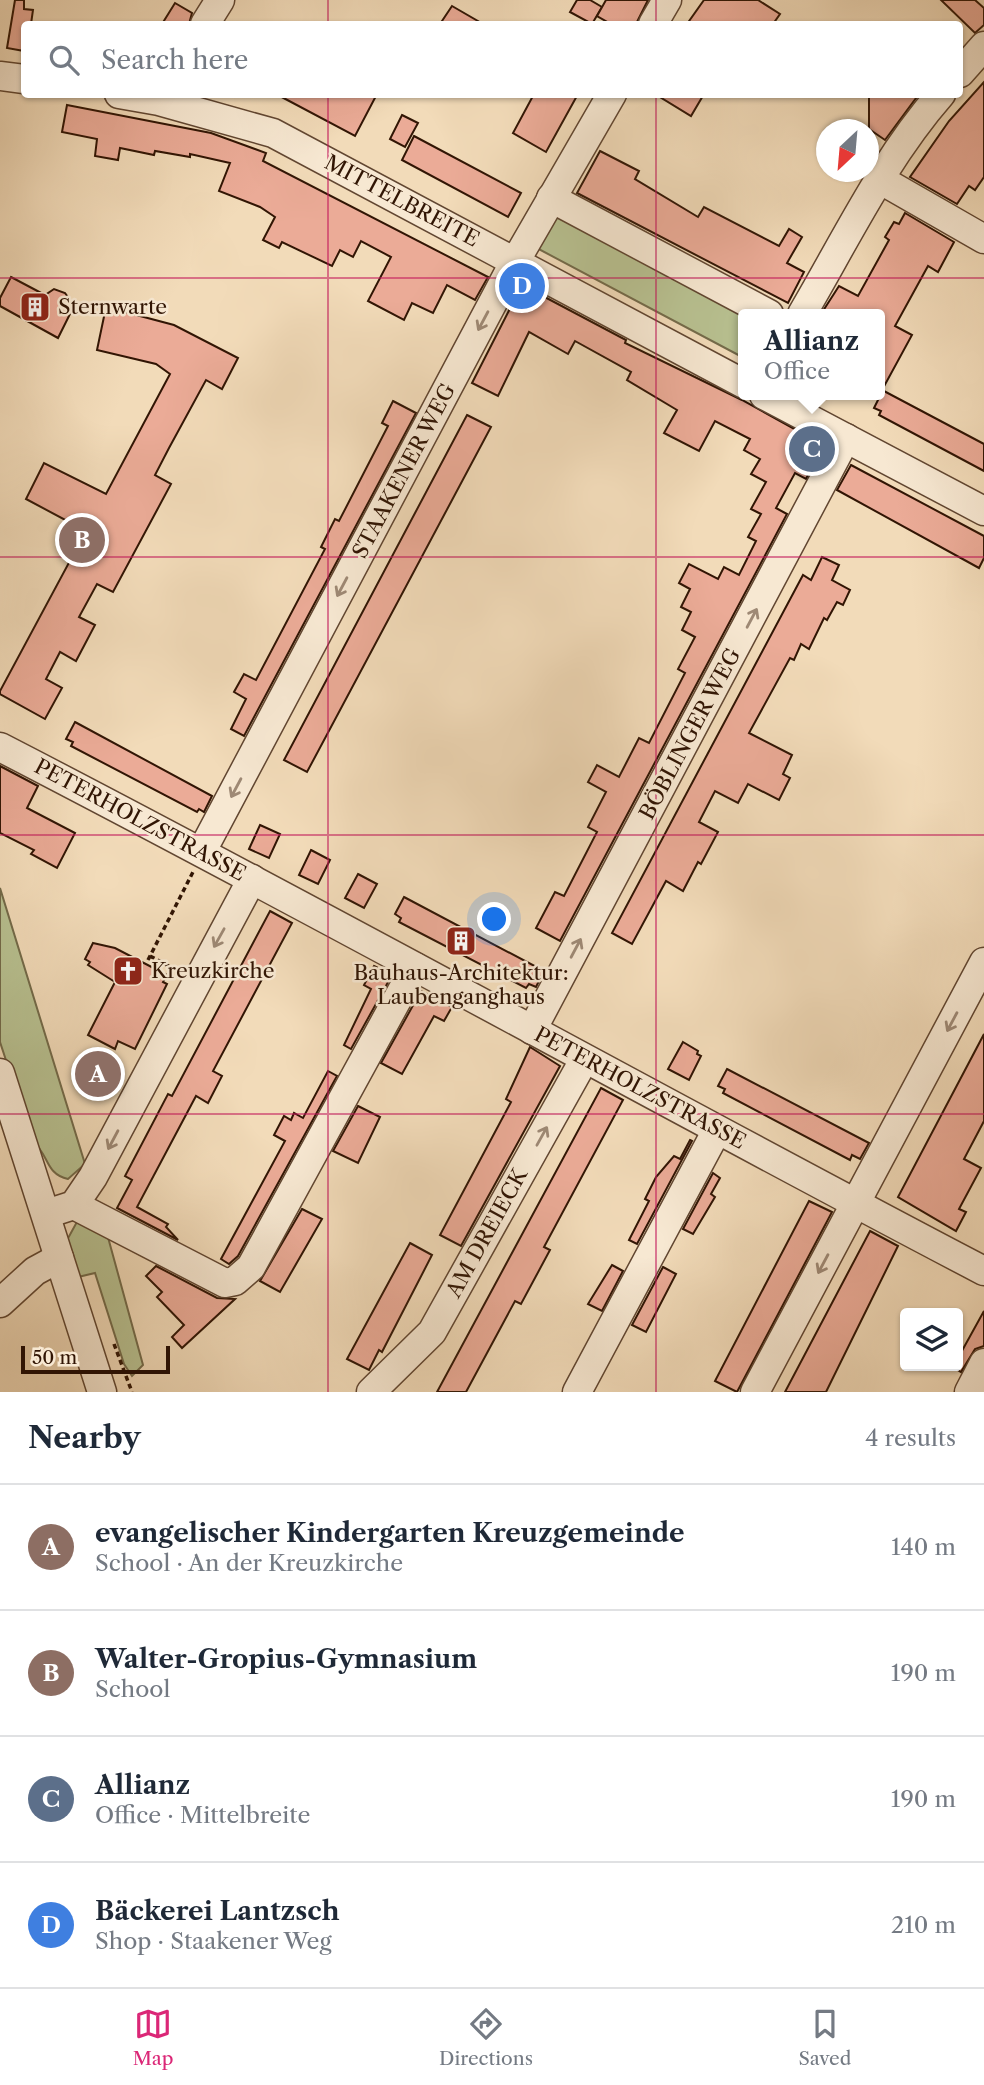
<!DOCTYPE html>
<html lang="en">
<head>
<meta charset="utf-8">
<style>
	body { margin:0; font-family:"Libre Caslon Text",serif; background:#f6f6f7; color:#1f2937 }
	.controls { position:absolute; right:21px; bottom:21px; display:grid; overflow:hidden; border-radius:7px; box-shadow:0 2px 5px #0004 }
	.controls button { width:63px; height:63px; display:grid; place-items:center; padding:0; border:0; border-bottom:2px solid #e0e1e3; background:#fff; color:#1f2937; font:35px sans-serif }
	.compass { position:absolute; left:816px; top:119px; width:63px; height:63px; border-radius:50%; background:#fff; box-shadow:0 2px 5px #0004; rotate:206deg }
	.scale { position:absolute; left:21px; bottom:18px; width:149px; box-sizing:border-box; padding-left:7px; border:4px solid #311504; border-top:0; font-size:19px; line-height:24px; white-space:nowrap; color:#311504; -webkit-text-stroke:5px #f7e8d2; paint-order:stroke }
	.you { position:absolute; left:495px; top:920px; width:24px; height:24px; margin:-18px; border:5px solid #fff; border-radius:50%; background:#1a73e8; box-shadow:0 0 0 10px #1a73e833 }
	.badge { display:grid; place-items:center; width:46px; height:46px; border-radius:50%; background:#db2777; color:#fff; font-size:23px; font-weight:700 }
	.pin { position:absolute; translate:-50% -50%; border:4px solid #fff; box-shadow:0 2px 7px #0006 }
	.popup { position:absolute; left:738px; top:309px; width:147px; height:91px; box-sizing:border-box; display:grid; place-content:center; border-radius:7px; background:#fff; filter:drop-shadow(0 2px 5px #0005); font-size:23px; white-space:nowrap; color:#747a83 }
	.popup b { font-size:26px; color:#1f2937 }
	.popup::after { content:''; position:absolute; left:50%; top:100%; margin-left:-14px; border:14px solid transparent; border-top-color:#fff }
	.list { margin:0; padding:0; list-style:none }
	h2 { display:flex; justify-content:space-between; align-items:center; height:91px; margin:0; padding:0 28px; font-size:30px }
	h2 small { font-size:23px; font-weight:400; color:#747a83 }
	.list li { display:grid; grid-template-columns:46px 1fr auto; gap:21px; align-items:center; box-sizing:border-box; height:126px; padding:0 28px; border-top:2px solid #e0e1e3 }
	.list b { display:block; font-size:26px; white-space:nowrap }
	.list p { margin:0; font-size:23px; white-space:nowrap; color:#747a83 }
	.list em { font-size:23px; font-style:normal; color:#747a83 }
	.icon { flex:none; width:38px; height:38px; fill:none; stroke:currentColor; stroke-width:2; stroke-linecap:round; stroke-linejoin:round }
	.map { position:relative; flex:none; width:984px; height:1392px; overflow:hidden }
	.search { position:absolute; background:#fff; box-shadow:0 2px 5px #0004; left:21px; right:21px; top:21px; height:77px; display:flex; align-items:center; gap:18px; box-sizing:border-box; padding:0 24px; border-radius:7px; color:#747a83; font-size:26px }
	.sheet { height:595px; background:#fff }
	nav { display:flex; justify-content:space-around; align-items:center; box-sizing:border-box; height:98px; border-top:2px solid #e0e1e3; background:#fff; font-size:19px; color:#747a83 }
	nav a { display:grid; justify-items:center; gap:4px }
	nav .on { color:#db2777 }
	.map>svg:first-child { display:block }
</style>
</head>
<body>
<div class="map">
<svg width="984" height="1392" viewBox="0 0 984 1392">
	<rect width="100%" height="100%" fill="#f2dbb9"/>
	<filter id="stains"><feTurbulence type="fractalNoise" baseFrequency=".00286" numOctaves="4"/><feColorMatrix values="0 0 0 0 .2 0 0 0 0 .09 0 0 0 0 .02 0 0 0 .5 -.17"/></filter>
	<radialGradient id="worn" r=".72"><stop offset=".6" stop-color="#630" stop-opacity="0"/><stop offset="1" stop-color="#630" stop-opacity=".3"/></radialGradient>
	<g fill="#b8c191" stroke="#746b4a" stroke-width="2">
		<path d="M 555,207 L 744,314 L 744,358 L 533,246 Z"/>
		<path d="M 0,888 L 85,1164 L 68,1179 C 45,1174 49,1154 33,1142 L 0,1042 Z"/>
		<path d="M 78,1220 L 106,1230 L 143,1365 L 132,1376 L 124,1364 L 95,1273 L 78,1277 L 67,1240 Z"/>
	</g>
	<g fill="#ebab97" stroke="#311504" stroke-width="2">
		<path d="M 15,0 L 24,0 L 24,9 L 33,10 L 31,24 L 24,24 L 24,51 L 7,48 Z"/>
		<path d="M 577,0 L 590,0 L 602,7 L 592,24 L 570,12 Z"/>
		<path d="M 606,0 L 648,0 L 636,24 L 611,24 L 597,16 Z"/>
		<path d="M 704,0 L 758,0 L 780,14 L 773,24 L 687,24 Z"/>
		<path d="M 941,0 L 975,0 L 984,8 L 984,25 L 975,33 Z"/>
		<path d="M 175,3 L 192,13 L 189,24 L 162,24 Z"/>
		<path d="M 452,6 L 483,24 L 440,24 Z"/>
		<path d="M 984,82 L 984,177 L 975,190 L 969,186 L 957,204 L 910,177 L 949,121 Z"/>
		<path d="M 276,94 L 377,94 L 355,136 Z"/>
		<path d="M 534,94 L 578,94 L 546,152 L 513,133 Z"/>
		<path d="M 655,94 L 704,94 L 691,116 Z"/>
		<path d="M 869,94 L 919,94 L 885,140 L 869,129 Z"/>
		<path d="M 67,105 L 211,133 L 266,153 L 263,161 L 488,277 L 475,300 L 447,285 L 433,313 L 412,303 L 404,320 L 368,301 L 391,257 L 361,241 L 353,257 L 340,250 L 332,266 L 282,242 L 279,248 L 263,240 L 275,217 L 260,207 L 219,191 L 230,163 L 190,154 L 190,157 L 155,151 L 154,155 L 120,148 L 118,160 L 95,156 L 97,139 L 62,132 Z"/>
		<path d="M 402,115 L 418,123 L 405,147 L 390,139 Z"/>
		<path d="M 414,136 L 521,193 L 508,217 L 402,160 Z"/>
		<path d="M 600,151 L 639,171 L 635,179 L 698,217 L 704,207 L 779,246 L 789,229 L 802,237 L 787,263 L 804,272 L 788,303 L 577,193 Z"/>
		<path d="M 905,213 L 954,242 L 938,272 L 928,266 L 895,326 L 912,335 L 882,390 L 984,444 L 984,471 L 879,415 L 881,411 L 874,408 L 880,396 L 880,314 L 821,314 L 839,286 L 858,296 L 889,240 L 885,237 L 894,222 L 899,224 Z"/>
		<path d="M 11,277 L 45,295 L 54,289 L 65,293 L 70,300 L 68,308 L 72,310 L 58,338 L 0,306 L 0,298 Z"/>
		<path d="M 522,285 L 626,340 L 625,343 L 742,400 L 823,445 L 806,479 L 795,473 L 776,508 L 787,514 L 560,941 L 536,928 L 555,892 L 564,896 L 597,832 L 588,827 L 606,792 L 588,782 L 597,765 L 619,777 L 639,738 L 649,743 L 685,673 L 678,669 L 695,637 L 682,630 L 691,612 L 681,607 L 690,589 L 679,583 L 689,564 L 718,579 L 724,567 L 739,575 L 756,541 L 748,537 L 761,514 L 751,509 L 766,482 L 751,474 L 760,459 L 744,450 L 750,439 L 715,421 L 699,451 L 664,433 L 677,410 L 627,380 L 631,372 L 575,341 L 568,354 L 529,332 L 498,396 L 472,383 Z"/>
		<path d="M 106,307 L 174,325 L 238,358 L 222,389 L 206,380 L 169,448 L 155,475 L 171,484 L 113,592 L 97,584 L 79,617 L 95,625 L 76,661 L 60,652 L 46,679 L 62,688 L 45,719 L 0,694 L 0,691 L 86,531 L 26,499 L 44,463 L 106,494 L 170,374 L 156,364 L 97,350 Z"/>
		<path d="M 393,401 L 416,413 L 244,736 L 231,729 L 246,699 L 234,692 L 244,674 L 256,680 L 325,549 L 321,547 L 335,519 L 339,521 L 388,426 L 382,423 Z"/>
		<path d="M 467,415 L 491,427 L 307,772 L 284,760 Z"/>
		<path d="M 851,465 L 984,536 L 984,558 L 979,568 L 837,490 Z"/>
		<path d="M 822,557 L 839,565 L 832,580 L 850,590 L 843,605 L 837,602 L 827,620 L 824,618 L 809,649 L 801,644 L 794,660 L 790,658 L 749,733 L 792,755 L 783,774 L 790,778 L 779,800 L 748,784 L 738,803 L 715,791 L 699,822 L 718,832 L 701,864 L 698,862 L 683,891 L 666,881 L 632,944 L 612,933 L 803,575 L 811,580 Z"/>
		<path d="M 75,722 L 212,796 L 204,812 L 199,809 L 197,812 L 71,746 L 73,742 L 66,739 Z"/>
		<path d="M 0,766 L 38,786 L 27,808 L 75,833 L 57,868 L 31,854 L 34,850 L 0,833 Z"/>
		<path d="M 260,825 L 280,834 L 269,858 L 249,849 Z"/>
		<path d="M 311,850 L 330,860 L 318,884 L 299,875 Z"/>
		<path d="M 358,874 L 377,884 L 364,908 L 345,898 Z"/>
		<path d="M 404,897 L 544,971 L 536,987 L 529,984 L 526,988 L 399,922 L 401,918 L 395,914 Z"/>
		<path d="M 270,911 L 292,923 L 213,1071 L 222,1076 L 208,1103 L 196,1096 L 137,1207 L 168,1224 L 166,1227 L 178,1240 L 117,1208 L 132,1180 L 125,1176 L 168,1094 L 172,1096 Z"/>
		<path d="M 93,943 L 115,948 L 167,975 L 163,982 L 167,984 L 135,1049 L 118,1041 L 115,1049 L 88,1035 L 115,982 L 88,965 L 90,962 L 85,959 Z"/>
		<path d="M 374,966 L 392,975 L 351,1049 L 344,1045 L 371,989 L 364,985 Z"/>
		<path d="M 421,991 L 452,1007 L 444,1021 L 434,1016 L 402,1074 L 381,1063 Z"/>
		<path d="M 984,1034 L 984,1121 L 964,1159 L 981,1168 L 959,1209 L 966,1212 L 956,1231 L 898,1197 Z"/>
		<path d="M 683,1042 L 698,1051 L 697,1054 L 701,1056 L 689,1080 L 668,1069 Z"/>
		<path d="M 530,1047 L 560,1066 L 461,1246 L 440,1235 L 511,1102 L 506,1099 Z"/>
		<path d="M 727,1069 L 869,1143 L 860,1159 L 852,1155 L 850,1160 L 723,1093 L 725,1089 L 718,1086 Z"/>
		<path d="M 328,1071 L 337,1076 L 238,1256 L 229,1264 L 221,1259 L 285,1141 L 274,1135 L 284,1116 L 291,1120 L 294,1113 L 303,1118 Z"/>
		<path d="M 601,1088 L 623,1100 L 544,1247 L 550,1250 L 521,1304 L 515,1301 L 466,1392 L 437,1392 Z"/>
		<path d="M 358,1106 L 380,1117 L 358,1163 L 333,1151 Z"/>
		<path d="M 690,1140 L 692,1141 L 637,1244 L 629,1240 L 649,1201 L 645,1199 L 656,1177 L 674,1156 L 680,1159 Z"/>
		<path d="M 713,1173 L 720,1178 L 711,1194 L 715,1197 L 693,1234 L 683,1229 Z"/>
		<path d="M 809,1201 L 832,1212 L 737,1392 L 715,1381 Z"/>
		<path d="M 302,1209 L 322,1219 L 280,1292 L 260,1281 Z"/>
		<path d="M 870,1231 L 898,1246 L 826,1392 L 785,1392 Z"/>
		<path d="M 410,1243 L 432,1255 L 382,1352 L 379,1350 L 369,1370 L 347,1359 Z"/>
		<path d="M 612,1265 L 623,1271 L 602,1311 L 588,1304 Z"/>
		<path d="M 156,1266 L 217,1298 L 235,1299 L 182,1348 L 172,1337 L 184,1325 L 157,1297 L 162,1292 L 146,1276 Z"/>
		<path d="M 663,1267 L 676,1274 L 646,1332 L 632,1325 Z"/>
		<path d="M 984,1311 L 984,1346 L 975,1349 L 961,1372 L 953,1367 L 958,1366 L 958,1358 Z"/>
	</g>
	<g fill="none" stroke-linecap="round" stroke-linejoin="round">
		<g stroke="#614631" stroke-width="31">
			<g id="minor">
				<path d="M 205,24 L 220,0"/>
				<path d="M 653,24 L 667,0"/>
				<path d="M 960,73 L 984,46"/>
				<path d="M 0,76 L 24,79"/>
				<path d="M 119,94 L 159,101 L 273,133 L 744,384"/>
				<path d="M 881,180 L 984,239"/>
				<path d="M 551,198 L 769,314"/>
				<path d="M 802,314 C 845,241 884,159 941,94"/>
				<path d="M 764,395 L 984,511"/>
				<path d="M 0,747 C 330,917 655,1099 984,1271"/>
				<path d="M 202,851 L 508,274 L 612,94"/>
				<path d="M 532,1030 L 846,438"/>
				<path d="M 0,1073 L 102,1392"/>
				<path d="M 74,1205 L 225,1283 L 235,1281 L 251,1267 L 415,967"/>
				<path d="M 46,1214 L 74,1205 L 93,1177 L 252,879"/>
				<path d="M 0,1303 L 35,1271 L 59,1258"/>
				<path d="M 371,1392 L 432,1332 L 584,1060"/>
				<path d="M 577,1392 L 717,1130"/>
				<path d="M 755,1392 L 984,962"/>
				<path d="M 969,1392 L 984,1363"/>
			</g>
		</g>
		<g stroke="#311504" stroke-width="3.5" stroke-dasharray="5 3.5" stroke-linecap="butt">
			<path d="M 150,956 L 176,970"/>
			<path d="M 148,960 L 193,872"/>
			<path d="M 114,1344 L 132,1392"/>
		</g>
		<use href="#minor" stroke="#f7e8d2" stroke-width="28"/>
	</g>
	<defs><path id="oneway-shaft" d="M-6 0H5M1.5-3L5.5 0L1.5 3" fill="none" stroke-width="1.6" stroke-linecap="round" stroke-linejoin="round" transform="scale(1.75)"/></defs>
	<g stroke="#9e8975">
		<use href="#oneway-shaft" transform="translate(483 321) rotate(118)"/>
		<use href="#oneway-shaft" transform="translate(342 587) rotate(118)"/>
		<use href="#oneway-shaft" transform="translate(752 618) rotate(-62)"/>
		<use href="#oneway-shaft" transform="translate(236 788) rotate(118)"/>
		<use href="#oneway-shaft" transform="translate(219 938) rotate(119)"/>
		<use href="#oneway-shaft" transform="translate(576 948) rotate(-62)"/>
		<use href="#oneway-shaft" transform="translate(952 1022) rotate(118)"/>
		<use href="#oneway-shaft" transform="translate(542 1136) rotate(-61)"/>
		<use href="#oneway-shaft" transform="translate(113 1140) rotate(118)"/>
		<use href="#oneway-shaft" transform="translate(823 1264) rotate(118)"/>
	</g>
	<path fill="none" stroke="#c2185b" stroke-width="2" stroke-opacity="0.55" d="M 328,0 L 328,24M 656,0 L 656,24M 328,94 L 328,1392M 656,94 L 656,1392M 0,278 L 984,278M 0,557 L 984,557M 0,835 L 984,835M 0,1114 L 984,1114"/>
	<defs>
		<g id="building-square" transform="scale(1.575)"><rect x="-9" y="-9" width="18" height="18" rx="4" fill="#8f2418" stroke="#f7e8d2"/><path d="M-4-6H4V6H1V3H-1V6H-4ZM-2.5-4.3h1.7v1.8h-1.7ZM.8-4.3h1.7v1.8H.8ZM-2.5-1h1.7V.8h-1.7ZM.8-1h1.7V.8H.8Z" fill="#fff"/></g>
		<g id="church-square" transform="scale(1.575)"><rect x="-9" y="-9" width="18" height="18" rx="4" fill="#8f2418" stroke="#f7e8d2"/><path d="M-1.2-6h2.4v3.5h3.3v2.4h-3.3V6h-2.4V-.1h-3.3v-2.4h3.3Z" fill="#fff"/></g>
	</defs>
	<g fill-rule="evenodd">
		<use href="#building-square" x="35" y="307"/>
		<use href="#building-square" x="461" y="941"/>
		<use href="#church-square" x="128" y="971"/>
	</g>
	<g text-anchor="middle" stroke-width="5" stroke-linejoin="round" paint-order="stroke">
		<g font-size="21" fill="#311504" stroke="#f7e8d2">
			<text transform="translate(402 201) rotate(28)" y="7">MITTELBREITE</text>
			<text transform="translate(404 471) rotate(-62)" y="7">STAAKENER WEG</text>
			<text transform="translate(690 734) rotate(-62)" y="7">BÖBLINGER WEG</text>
			<text transform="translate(140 820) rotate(28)" y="7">PETERHOLZSTRASSE</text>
			<text transform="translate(640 1088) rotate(28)" y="7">PETERHOLZSTRASSE</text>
			<text transform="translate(487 1233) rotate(-61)" y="7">AM DREIECK</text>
		</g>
		<g font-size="21" fill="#311504" stroke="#f7e8d2" text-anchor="start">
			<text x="58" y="314">Sternwarte</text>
			<text x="151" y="978">Kreuzkirche</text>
			<text x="461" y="980" text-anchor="middle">Bauhaus-Architektur:<tspan x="461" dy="24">Laubenganghaus</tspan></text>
		</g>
	</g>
	<rect width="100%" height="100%" filter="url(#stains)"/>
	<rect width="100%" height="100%" fill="url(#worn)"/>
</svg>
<div class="controls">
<button><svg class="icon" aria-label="layers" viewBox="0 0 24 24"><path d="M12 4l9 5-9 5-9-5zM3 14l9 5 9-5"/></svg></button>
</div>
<svg class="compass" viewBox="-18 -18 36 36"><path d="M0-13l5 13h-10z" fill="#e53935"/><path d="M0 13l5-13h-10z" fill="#747a83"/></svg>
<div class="scale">50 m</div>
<div class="you"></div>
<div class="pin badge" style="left:98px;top:1074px;background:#8d6e63">A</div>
<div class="pin badge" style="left:82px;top:540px;background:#8d6e63">B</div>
<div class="pin badge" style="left:812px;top:449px;background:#5c6f8a">C</div>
<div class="popup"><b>Allianz</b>Office</div>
<div class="pin badge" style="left:522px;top:286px;background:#3f7fe0">D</div>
<div class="search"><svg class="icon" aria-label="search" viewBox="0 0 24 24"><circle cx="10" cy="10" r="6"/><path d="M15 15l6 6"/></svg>Search here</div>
</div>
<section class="sheet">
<h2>Nearby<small>4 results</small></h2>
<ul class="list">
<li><span class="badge" style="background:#8d6e63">A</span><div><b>evangelischer Kindergarten Kreuzgemeinde</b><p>School · An der Kreuzkirche</p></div><em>140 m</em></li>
<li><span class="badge" style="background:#8d6e63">B</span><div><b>Walter-Gropius-Gymnasium</b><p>School</p></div><em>190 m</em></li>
<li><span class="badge" style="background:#5c6f8a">C</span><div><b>Allianz</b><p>Office · Mittelbreite</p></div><em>190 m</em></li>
<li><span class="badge" style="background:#3f7fe0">D</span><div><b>Bäckerei Lantzsch</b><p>Shop · Staakener Weg</p></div><em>210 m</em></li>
</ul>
</section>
<nav>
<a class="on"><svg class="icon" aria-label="map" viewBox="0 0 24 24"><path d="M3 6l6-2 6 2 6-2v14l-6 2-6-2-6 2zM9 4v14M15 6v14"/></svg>Map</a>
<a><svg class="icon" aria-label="directions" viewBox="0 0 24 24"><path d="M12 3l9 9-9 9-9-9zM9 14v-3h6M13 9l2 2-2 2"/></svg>Directions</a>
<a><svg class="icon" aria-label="saved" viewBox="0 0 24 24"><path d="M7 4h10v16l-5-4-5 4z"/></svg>Saved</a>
</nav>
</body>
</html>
